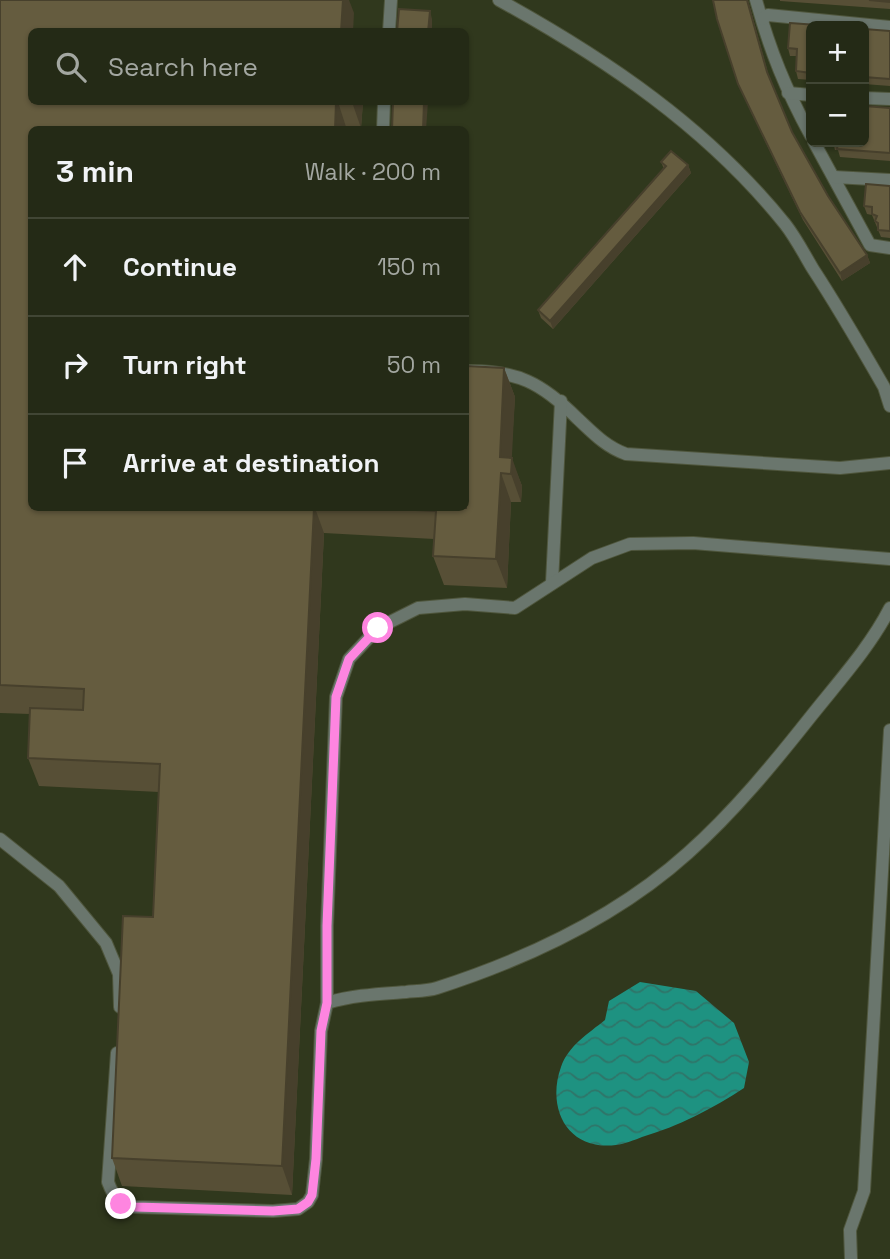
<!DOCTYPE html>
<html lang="en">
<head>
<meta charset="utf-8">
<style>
	body { margin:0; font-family:"Space Grotesk",sans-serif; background:#303623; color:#f1f3f6 }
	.controls { position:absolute; right:21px; top:21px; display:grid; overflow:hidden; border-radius:10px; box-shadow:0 2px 5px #0004 }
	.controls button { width:63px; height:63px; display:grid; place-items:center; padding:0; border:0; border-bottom:2px solid #414635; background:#242a16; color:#f1f3f6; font:35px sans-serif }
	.stop { position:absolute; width:21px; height:21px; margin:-16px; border:5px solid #fe85e0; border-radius:50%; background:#fff }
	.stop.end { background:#fe85e0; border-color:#fff; box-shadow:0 2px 7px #0008 }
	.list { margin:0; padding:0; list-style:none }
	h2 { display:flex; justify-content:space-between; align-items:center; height:91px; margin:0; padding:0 28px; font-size:30px }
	h2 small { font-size:23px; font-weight:400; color:#a3a7a1 }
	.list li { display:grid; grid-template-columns:46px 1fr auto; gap:21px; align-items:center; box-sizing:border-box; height:98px; padding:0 28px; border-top:2px solid #414635 }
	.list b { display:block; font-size:26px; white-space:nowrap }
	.list em { font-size:23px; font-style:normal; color:#a3a7a1 }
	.icon { flex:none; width:38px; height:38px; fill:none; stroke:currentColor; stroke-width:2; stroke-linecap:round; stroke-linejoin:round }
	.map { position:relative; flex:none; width:890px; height:1259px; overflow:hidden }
	.search { position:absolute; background:#242a16; box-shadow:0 2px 5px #0004; left:28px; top:28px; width:441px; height:77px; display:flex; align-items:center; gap:18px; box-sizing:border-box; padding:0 24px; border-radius:10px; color:#a3a7a1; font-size:26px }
	.panel { position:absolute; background:#242a16; box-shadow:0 2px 5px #0004; left:28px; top:126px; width:441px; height:385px; border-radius:10px }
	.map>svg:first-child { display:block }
</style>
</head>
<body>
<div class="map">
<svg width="890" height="1259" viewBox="0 0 890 1259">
	<defs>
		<pattern id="water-waves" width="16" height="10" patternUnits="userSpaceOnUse" patternTransform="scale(1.75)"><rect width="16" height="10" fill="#1e9281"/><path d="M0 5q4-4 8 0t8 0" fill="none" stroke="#2f7569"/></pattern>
	</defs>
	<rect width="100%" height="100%" fill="#30381d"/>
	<path fill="url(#water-waves)" d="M 640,982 L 696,991 L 734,1023 L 749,1062 L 744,1088 C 712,1109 679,1126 642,1137 C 634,1140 625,1144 616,1145 C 568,1151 546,1109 561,1067 C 568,1046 589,1033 605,1020 L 609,1001 Z"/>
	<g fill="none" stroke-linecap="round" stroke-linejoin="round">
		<g stroke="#4f563d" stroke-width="14">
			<g id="service">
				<path d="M 499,0 C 606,59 707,127 785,224 C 796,238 804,254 813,269 C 838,307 861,347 884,387 L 890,406"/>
				<path d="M 756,0 C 770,51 786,90 811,136"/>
				<path d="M 762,19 L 768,15 L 890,27"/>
				<path d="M 389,32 L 391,0"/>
				<path d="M 788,93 L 811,95"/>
				<path d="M 864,98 L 890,99"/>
				<path d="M 383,130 L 384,102"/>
				<path d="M 814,142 L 870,245 L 890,248"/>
				<path d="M 834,177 L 890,180"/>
				<path d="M 466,371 C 517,370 542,383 578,419 C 593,433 606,447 626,454 L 840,468 L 890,463"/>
				<path d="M 552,583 L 561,401"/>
				<path d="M 0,839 L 59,886 L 106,943 L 119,974 L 120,1007"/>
				<path d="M 327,1003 L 327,926 L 336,697 L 349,659 L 378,628 L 418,608 L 465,604 L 515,608 L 592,558 L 630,544 L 693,543 L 890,559"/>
				<path d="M 117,1053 L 108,1182 C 114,1198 118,1203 135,1207 L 273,1211 L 298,1209 L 308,1202 L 312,1195 L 316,1159 L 321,1031 L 327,1003 C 353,995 379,994 406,992 C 416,991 427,991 437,988 C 527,959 617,917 688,853 C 734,812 774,763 812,715 C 839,681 870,647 890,608"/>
				<path d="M 851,1259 L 850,1230 L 864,1191 L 890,730"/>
			</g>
		</g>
		<use href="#service" stroke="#6a766d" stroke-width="12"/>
	</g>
	<g fill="#574f36">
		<path d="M 0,0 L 354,13 L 32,102 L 363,102 L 361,128 L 347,127 L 347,130 L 32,130 L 32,508 L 466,508 L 504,368 L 515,397 L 511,458 L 522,486 L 521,502 L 511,502 L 507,588 L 444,585 L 433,556 L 434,539 L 324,533 L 292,1195 L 122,1186 L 112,1158 L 153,917 L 159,792 L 39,786 L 28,758 L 30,714 L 0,713 Z"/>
		<path d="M 713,0 L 748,0 L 769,77 L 792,132 L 828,196 L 867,255 L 870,263 L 842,281 L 803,220 L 741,91 L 717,19 Z"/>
		<path d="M 780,0 L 890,0 L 890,9 L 780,1 Z"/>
		<path d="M 811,26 L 811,80 L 798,79 L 796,71 L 797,56 L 790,56 L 788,48 Z"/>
		<path d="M 864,29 L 890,31 L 890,86 L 864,84 Z"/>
		<path d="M 890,108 L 890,161 L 840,157 L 838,150 L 835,150 L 833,142 Z"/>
		<path d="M 661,162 L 688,165 L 691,173 L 553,329 L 541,318 L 538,310 L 664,169 Z"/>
		<path d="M 890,186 L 890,238 L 881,237 L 872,215 L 867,214 L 864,206 Z"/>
	</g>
	<g fill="#47402c">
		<path d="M 343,0 L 349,0 L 354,13 L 353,32 L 341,32 Z"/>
		<path d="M 430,11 L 432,19 L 432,32 L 428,32 Z"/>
		<path d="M 336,102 L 338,102 L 347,130 L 335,130 Z"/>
		<path d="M 352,102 L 363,102 L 361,128 Z"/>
		<path d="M 424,102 L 428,102 L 426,130 L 423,130 Z"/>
		<path d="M 688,165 L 691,173 L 553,329 L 550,321 Z"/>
		<path d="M 867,255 L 870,263 L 842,281 L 840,273 Z"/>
		<path d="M 504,368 L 515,397 L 511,474 L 500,457 Z"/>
		<path d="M 512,458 L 522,486 L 521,502 L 511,474 Z"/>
		<path d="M 501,473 L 511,502 L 507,588 L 496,559 Z"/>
		<path d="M 314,508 L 315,508 L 324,533 L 292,1195 L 282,1166 Z"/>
	</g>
	<g fill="#655c3f" stroke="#47402c" stroke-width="2">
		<path d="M 0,0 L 343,0 L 341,32 L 32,32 L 32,102 L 336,102 L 335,130 L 32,130 L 32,508 L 314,508 L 282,1166 L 112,1158 L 123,916 L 153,917 L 160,764 L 28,758 L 30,708 L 83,710 L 84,689 L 0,685 Z"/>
		<path d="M 713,0 L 747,0 L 767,72 L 792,132 L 828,196 L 867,255 L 840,273 L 800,212 L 738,84 L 717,19 Z"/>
		<path d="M 869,0 L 890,0 L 890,2 Z"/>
		<path d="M 399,9 L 430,11 L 428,32 L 397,32 Z"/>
		<path d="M 790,23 L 831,26 L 811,26 L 811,73 L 796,71 L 797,49 L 788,48 Z"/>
		<path d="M 864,29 L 890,31 L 890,79 L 864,77 Z"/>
		<path d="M 393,102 L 424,102 L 423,130 L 392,130 Z"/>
		<path d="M 864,106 L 890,108 L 890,153 L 837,149 L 838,143 L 833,142 L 864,142 Z"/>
		<path d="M 671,151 L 688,165 L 550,321 L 538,310 L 666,166 L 661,162 Z"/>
		<path d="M 866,184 L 890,186 L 890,231 L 878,230 L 878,223 L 875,221 L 877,216 L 872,214 L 872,207 L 864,206 Z"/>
		<path d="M 466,366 L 504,368 L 500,457 L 512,458 L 511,474 L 501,473 L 496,559 L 433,556 L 436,511 L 375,508 L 466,508 Z"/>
	</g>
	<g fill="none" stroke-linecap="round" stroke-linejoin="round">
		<path stroke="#fe85e0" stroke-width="9" d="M 121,1204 L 135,1207 L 273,1211 L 298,1209 L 308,1202 L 312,1195 L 316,1159 L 321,1031 L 327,1003 L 327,926 L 336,697 L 349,659 L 378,628"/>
	</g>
</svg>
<div class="controls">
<button>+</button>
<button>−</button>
</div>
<div class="stop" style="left:378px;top:628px"></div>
<div class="stop end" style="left:121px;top:1204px"></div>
<div class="search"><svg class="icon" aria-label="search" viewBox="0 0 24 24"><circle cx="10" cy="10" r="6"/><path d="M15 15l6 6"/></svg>Search here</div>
<section class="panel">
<h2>3 min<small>Walk · 200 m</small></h2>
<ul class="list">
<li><svg class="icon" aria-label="ahead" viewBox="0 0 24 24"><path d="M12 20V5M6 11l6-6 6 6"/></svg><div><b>Continue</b></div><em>150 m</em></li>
<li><svg class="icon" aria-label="right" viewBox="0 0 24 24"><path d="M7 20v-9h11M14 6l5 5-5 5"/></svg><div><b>Turn right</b></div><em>50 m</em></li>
<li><svg class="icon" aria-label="arrive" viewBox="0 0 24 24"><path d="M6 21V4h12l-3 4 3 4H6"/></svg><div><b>Arrive at destination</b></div></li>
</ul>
</section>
</div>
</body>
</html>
